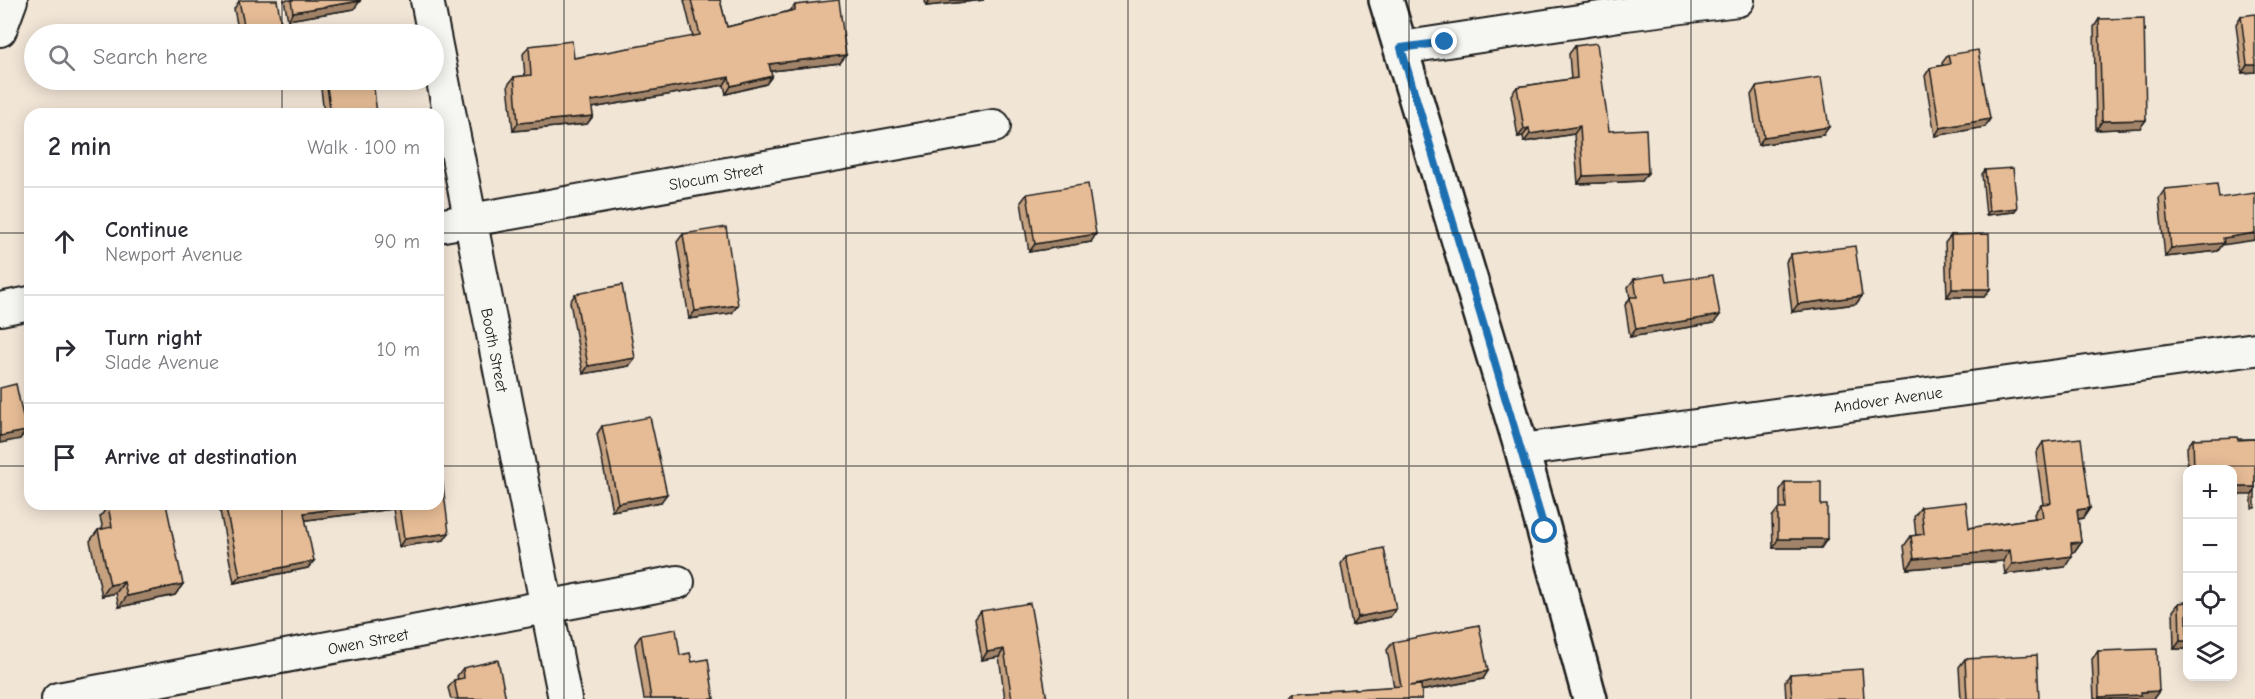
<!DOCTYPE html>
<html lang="en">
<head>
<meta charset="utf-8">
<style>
	body { margin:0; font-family:"Comic Neue",sans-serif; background:#f7f7f7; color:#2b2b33 }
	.controls { position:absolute; right:18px; bottom:18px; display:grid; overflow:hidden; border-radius:12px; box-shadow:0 3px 15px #0003 }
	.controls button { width:54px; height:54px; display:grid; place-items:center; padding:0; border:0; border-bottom:2px solid #e1e1e2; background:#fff; color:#2b2b33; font:30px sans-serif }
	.stop { position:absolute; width:18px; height:18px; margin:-14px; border:4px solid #1f6fb2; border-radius:50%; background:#fff }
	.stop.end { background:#1f6fb2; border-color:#fff; box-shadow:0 2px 6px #0008 }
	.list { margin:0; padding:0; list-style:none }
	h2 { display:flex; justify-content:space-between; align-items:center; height:78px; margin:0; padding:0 24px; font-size:26px }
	h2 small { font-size:20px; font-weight:400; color:#7c7c81 }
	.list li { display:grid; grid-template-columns:39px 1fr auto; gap:18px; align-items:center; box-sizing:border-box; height:108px; padding:0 24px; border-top:2px solid #e1e1e2 }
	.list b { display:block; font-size:22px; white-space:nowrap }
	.list p { margin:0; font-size:20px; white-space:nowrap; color:#7c7c81 }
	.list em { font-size:20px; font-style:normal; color:#7c7c81 }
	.icon { flex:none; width:33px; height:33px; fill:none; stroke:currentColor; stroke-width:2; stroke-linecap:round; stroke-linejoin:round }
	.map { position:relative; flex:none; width:2255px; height:699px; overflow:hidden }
	.search { position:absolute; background:#fff; box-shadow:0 3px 15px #0003; left:24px; top:24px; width:420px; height:66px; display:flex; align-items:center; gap:15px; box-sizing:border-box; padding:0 21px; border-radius:33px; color:#7c7c81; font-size:22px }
	.panel { position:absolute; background:#fff; box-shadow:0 3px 15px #0003; left:24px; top:108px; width:420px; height:402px; border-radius:18px }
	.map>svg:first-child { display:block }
</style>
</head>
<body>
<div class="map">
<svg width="2255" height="699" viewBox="0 0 2255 699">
	<rect width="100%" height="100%" fill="#f1e5d6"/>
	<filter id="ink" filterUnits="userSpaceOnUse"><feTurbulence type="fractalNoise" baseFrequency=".0167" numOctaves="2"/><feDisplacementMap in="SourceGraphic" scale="12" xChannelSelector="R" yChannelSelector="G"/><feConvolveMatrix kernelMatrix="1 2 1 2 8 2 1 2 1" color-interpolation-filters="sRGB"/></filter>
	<g filter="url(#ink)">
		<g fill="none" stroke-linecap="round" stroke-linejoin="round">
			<g stroke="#1c1c1c" stroke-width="36">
				<g id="minor">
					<path d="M 427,0 L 565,699"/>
					<path d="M 0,30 L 11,0"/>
					<path d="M 1401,48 L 1626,14 L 1738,0"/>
					<path d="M 438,226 L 994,126"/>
					<path d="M 0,309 L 30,303"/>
					<path d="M 1522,450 L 2255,349"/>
					<path d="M 58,699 L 678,582"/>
				</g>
			</g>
			<g stroke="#1c1c1c" stroke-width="38">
				<path id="primary" d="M 1386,0 L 1522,450 L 1590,699"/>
			</g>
			<use href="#minor" stroke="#f6f6f2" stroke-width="32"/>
			<use href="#primary" stroke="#f6f6f2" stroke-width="33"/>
		</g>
		<g fill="#c6a281" stroke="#1c1c1c" stroke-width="1.5">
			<path d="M 284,0 L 360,0 L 354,9 L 288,20 Z"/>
			<path d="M 684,0 L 720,0 L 727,27 L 790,11 L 795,5 L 846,55 L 840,63 L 771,71 L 772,76 L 766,84 L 726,94 L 724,85 L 592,108 L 593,116 L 587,124 L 513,131 L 508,85 L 514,77 L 525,76 L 523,54 L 529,46 L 574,58 L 693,37 Z"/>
			<path d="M 925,0 L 984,0 L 926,6 Z"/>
			<path d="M 239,1 L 283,34 L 239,34 L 234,9 Z"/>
			<path d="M 2241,16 L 2255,72 L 2242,73 L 2236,24 Z"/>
			<path d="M 2099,19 L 2146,120 L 2140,128 L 2096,130 L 2094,27 Z"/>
			<path d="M 1575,46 L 1609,131 L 1642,181 L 1578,184 L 1574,134 L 1524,142 L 1523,136 L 1518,137 L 1511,95 L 1517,87 L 1571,79 L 1569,54 Z"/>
			<path d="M 1948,55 L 1985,127 L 1935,136 L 1925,76 L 1930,68 L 1943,65 L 1942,63 Z"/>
			<path d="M 320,80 L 366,80 L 377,114 L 324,114 Z"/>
			<path d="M 1756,87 L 1823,135 L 1758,145 L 1751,95 Z"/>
			<path d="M 1985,170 L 2014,212 L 1986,215 L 1982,174 Z"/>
			<path d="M 2165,189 L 2219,198 L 2222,245 L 2218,251 L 2165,257 L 2159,198 Z"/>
			<path d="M 1027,194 L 1091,242 L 1029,252 L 1021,202 Z"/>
			<path d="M 683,234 L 732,313 L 689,319 L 677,242 Z"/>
			<path d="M 1951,235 L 1990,289 L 1984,297 L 1947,297 L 1945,243 Z"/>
			<path d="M 1791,254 L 1862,296 L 1856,304 L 1792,312 L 1786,262 Z"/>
			<path d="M 1634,279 L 1666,282 L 1714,323 L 1630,337 L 1625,305 L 1630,298 L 1628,287 Z"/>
			<path d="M 575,294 L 629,366 L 583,374 L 570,302 Z"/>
			<path d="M 602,426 L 661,502 L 612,511 L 597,434 Z"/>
			<path d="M 2193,439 L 2255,439 L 2255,508 L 2252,508 L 2252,495 L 2232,470 L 2188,470 L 2187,447 Z"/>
			<path d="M 2043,442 L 2090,508 L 2083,518 L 2078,519 L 2081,542 L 2074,552 L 2072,553 L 2065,567 L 2005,574 L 2003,561 L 1907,569 L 1904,546 L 1911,536 L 1916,536 L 1914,517 L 1921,507 L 1969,528 L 2035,518 L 2034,514 L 2041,504 L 2043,504 L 2036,453 Z"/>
			<path d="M 1785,482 L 1821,505 L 1827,539 L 1821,548 L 1773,548 L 1772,517 L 1778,509 L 1780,509 L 1780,490 Z"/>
			<path d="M 224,504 L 438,504 L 444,540 L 399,547 L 393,509 L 305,520 L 308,568 L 234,583 L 220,511 Z"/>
			<path d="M 108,506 L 183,584 L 175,595 L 119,607 L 116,593 L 102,596 L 90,541 L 98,530 L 103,529 L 100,517 Z"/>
			<path d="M 1346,556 L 1396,609 L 1390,617 L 1352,625 L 1341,564 Z"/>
			<path d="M 2187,602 L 2187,649 L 2174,649 L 2173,611 L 2179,603 Z"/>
			<path d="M 981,611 L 1047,699 L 1005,699 L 999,657 L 982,660 L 975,619 Z"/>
			<path d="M 641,635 L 680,655 L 692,662 L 714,699 L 644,699 L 635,644 Z"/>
			<path d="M 1393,642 L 1483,679 L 1421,691 L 1422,699 L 1290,699 L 1295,693 L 1394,687 L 1387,650 Z"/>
			<path d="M 2098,651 L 2159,691 L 2153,699 L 2094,699 L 2092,659 Z"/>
			<path d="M 1965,659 L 2039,699 L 1961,699 L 1959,667 Z"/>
			<path d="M 463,668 L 506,699 L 451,699 L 448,688 L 454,680 L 458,679 L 457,676 Z"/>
			<path d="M 1790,674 L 1864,699 L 1786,699 L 1785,682 Z"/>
		</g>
		<g fill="#a18469" stroke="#1c1c1c" stroke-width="1.5">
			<path d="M 930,0 L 984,0 L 926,6 Z"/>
			<path d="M 360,1 L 354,9 L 288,20 L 293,12 Z"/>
			<path d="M 846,55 L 840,63 L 763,72 L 769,64 Z"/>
			<path d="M 2247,65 L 2255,65 L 2255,72 L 2242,73 Z"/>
			<path d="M 772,76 L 766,84 L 726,94 L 731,86 Z"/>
			<path d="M 729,77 L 724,85 L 586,109 L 591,101 Z"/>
			<path d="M 593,116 L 587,124 L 513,131 L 518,123 Z"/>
			<path d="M 1990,119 L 1985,127 L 1935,136 L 1940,128 Z"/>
			<path d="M 2146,120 L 2140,128 L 2096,130 L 2102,121 Z"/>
			<path d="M 1580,126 L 1574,134 L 1524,142 L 1530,134 Z"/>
			<path d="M 1829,127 L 1823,135 L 1758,145 L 1764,137 Z"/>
			<path d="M 1529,128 L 1523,136 L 1518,137 L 1524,129 Z"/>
			<path d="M 1648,173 L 1642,181 L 1578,184 L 1583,176 Z"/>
			<path d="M 2017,208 L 2014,212 L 1986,215 L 1989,211 Z"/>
			<path d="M 2255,233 L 2255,240 L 2222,245 L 2218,251 L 2165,257 L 2171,248 L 2223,238 Z"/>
			<path d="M 1096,234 L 1091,242 L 1029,252 L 1035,244 Z"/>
			<path d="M 1952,289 L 1990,289 L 1984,297 L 1947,297 Z"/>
			<path d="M 1862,296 L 1856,304 L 1792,312 L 1798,304 Z"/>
			<path d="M 738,305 L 732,313 L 689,319 L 695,311 Z"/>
			<path d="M 1720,315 L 1714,323 L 1630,337 L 1636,329 Z"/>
			<path d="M 635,358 L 629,366 L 583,374 L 588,366 Z"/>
			<path d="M 26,431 L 20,439 L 0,443 L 0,436 Z"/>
			<path d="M 2232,487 L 2255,487 L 2255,490 L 2252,495 L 2232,495 Z"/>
			<path d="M 667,494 L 661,502 L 612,511 L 618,503 Z"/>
			<path d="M 374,504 L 397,504 L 393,509 L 299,521 L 304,513 Z"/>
			<path d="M 2090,508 L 2083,518 L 2070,521 L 2077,510 Z"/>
			<path d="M 449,533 L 444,540 L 399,547 L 404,539 Z"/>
			<path d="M 1778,539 L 1827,539 L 1821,548 L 1773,548 Z"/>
			<path d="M 2081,542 L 2074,552 L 2063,553 L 2071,543 Z"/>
			<path d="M 2010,550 L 2003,561 L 1907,569 L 1914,559 Z"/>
			<path d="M 2072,556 L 2065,567 L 2005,574 L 2012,564 Z"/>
			<path d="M 314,561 L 308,568 L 234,583 L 240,576 Z"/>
			<path d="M 124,582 L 116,593 L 102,596 L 110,585 Z"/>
			<path d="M 183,584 L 175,595 L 119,607 L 127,596 Z"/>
			<path d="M 1396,609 L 1390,617 L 1352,625 L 1358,617 Z"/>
			<path d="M 2180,641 L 2187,641 L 2187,649 L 2174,649 Z"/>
			<path d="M 1004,649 L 999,657 L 982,660 L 987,652 Z"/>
			<path d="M 1488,671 L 1483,679 L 1403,694 L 1409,686 Z"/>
			<path d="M 2159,691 L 2153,699 L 2098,699 L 2099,697 L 2141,692 Z"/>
		</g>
		<g fill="#e6bc96" stroke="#1c1c1c" stroke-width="1.5">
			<path d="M 245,0 L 277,0 L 283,34 L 246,34 L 239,1 Z"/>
			<path d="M 291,0 L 360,0 L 360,1 L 293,12 Z"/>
			<path d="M 691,0 L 720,0 L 727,27 L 795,10 L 795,5 L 839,0 L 846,55 L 769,64 L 772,76 L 731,86 L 729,77 L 591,101 L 593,116 L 518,123 L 514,77 L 531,75 L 529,46 L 572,41 L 574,58 L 700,35 Z"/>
			<path d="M 2255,14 L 2255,65 L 2247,65 L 2241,16 Z"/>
			<path d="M 2144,18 L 2146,120 L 2102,121 L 2099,19 Z"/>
			<path d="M 1597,43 L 1609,131 L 1646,129 L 1648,173 L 1583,176 L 1580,126 L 1530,134 L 1529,128 L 1524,129 L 1517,87 L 1577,78 L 1575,46 Z"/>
			<path d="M 1978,50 L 1990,119 L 1940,128 L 1930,68 L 1950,64 L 1948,55 Z"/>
			<path d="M 1821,77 L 1829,127 L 1764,137 L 1756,87 Z"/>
			<path d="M 326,80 L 366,80 L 366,81 L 373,80 L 377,114 L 331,114 Z"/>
			<path d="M 2013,168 L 2017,208 L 1989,211 L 1985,170 Z"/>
			<path d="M 1088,184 L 1096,234 L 1035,244 L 1027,194 Z"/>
			<path d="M 2217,184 L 2219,198 L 2255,193 L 2255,233 L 2223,238 L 2224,243 L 2171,248 L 2165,189 Z"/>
			<path d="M 726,227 L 738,305 L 695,311 L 683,234 Z"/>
			<path d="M 1989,234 L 1990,289 L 1952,289 L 1951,235 Z"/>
			<path d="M 1855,246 L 1862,296 L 1798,304 L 1791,254 Z"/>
			<path d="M 1664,274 L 1666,282 L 1713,275 L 1720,315 L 1636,329 L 1630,297 L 1637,297 L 1634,279 Z"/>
			<path d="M 622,285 L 635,358 L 588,366 L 575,294 Z"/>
			<path d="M 16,384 L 26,431 L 0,436 L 0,388 Z"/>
			<path d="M 650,417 L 667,494 L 618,503 L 602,426 Z"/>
			<path d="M 2237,437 L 2238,440 L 2255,439 L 2255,487 L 2232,487 L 2232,470 L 2194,470 L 2193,439 Z"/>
			<path d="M 2081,438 L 2090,508 L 2077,510 L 2081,542 L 2071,543 L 2072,556 L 2012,564 L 2010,550 L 1914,559 L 1911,536 L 1924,534 L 1921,507 L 1966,502 L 1969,528 L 2043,517 L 2041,504 L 2051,503 L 2043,442 Z"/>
			<path d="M 441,469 L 449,533 L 404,539 L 399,504 L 438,504 L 438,470 Z"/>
			<path d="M 1785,482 L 1821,482 L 1821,505 L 1827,505 L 1827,539 L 1778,539 L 1778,509 L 1786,509 Z"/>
			<path d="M 118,504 L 166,504 L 183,584 L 127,596 L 124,582 L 110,585 L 98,530 L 112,527 L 108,506 Z"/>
			<path d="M 225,504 L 374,504 L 304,513 L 314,561 L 240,576 Z"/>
			<path d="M 1384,548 L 1396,609 L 1358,617 L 1346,556 Z"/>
			<path d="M 2187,602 L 2187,641 L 2180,641 L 2179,603 Z"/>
			<path d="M 1030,603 L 1047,699 L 1012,699 L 1004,649 L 987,652 L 981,611 Z"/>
			<path d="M 1479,625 L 1488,671 L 1409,686 L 1421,685 L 1422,699 L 1295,699 L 1295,693 L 1401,686 L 1393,642 Z"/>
			<path d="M 676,629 L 680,655 L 690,653 L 692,662 L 708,659 L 714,699 L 651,699 L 641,635 Z"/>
			<path d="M 2157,649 L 2159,691 L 2141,692 L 2141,695 L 2099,697 L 2098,651 Z"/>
			<path d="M 2037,655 L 2039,699 L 1967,699 L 1965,659 Z"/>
			<path d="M 498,660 L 506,699 L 458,699 L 454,680 L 464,678 L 463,668 Z"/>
			<path d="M 1862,669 L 1864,699 L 1792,699 L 1790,674 Z"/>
		</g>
	</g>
	<g fill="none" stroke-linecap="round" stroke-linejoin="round" filter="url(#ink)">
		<path stroke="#1f6fb2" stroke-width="8" d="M 1445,42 L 1401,48 L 1545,531"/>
	</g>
	<path fill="none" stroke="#1c1c1c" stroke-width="1.5" stroke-opacity="0.55" d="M 282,0 L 282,34M 564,0 L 564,699M 846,0 L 846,699M 1128,0 L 1128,699M 1409,0 L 1409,699M 1691,0 L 1691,699M 1973,0 L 1973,699M 282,80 L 282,114M 0,233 L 30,233M 438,233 L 2255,233M 0,466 L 30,466M 438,466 L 2255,466M 282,504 L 282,699"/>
	<g text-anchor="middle" stroke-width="6" stroke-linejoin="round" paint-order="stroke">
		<g font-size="16" fill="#1c1c1c" stroke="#f6f6f2">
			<text transform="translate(716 176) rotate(-10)" y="6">Slocum Street</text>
			<text transform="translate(495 350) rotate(79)" y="6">Booth Street</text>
			<text transform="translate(1888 399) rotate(-8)" y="6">Andover Avenue</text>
			<text transform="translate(368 641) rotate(-11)" y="6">Owen Street</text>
		</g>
	</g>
</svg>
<div class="controls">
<button>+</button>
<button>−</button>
<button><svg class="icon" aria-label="locate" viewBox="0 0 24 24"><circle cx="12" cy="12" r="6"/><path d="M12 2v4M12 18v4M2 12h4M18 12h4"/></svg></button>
<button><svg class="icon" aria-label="layers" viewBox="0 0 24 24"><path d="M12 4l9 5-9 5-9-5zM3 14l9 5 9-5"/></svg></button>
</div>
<div class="stop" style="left:1545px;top:531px"></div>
<div class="stop end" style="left:1445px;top:42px"></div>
<div class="search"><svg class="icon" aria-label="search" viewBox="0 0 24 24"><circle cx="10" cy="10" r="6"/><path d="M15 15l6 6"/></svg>Search here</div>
<section class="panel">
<h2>2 min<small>Walk · 100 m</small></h2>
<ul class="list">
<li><svg class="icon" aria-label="ahead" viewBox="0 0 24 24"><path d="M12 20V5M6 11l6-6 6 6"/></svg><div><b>Continue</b><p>Newport Avenue</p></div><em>90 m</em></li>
<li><svg class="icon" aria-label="right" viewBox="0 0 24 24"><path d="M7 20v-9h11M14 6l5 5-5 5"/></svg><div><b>Turn right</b><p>Slade Avenue</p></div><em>10 m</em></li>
<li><svg class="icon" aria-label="arrive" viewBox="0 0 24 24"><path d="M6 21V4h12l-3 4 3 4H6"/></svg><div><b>Arrive at destination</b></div></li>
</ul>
</section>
</div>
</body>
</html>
